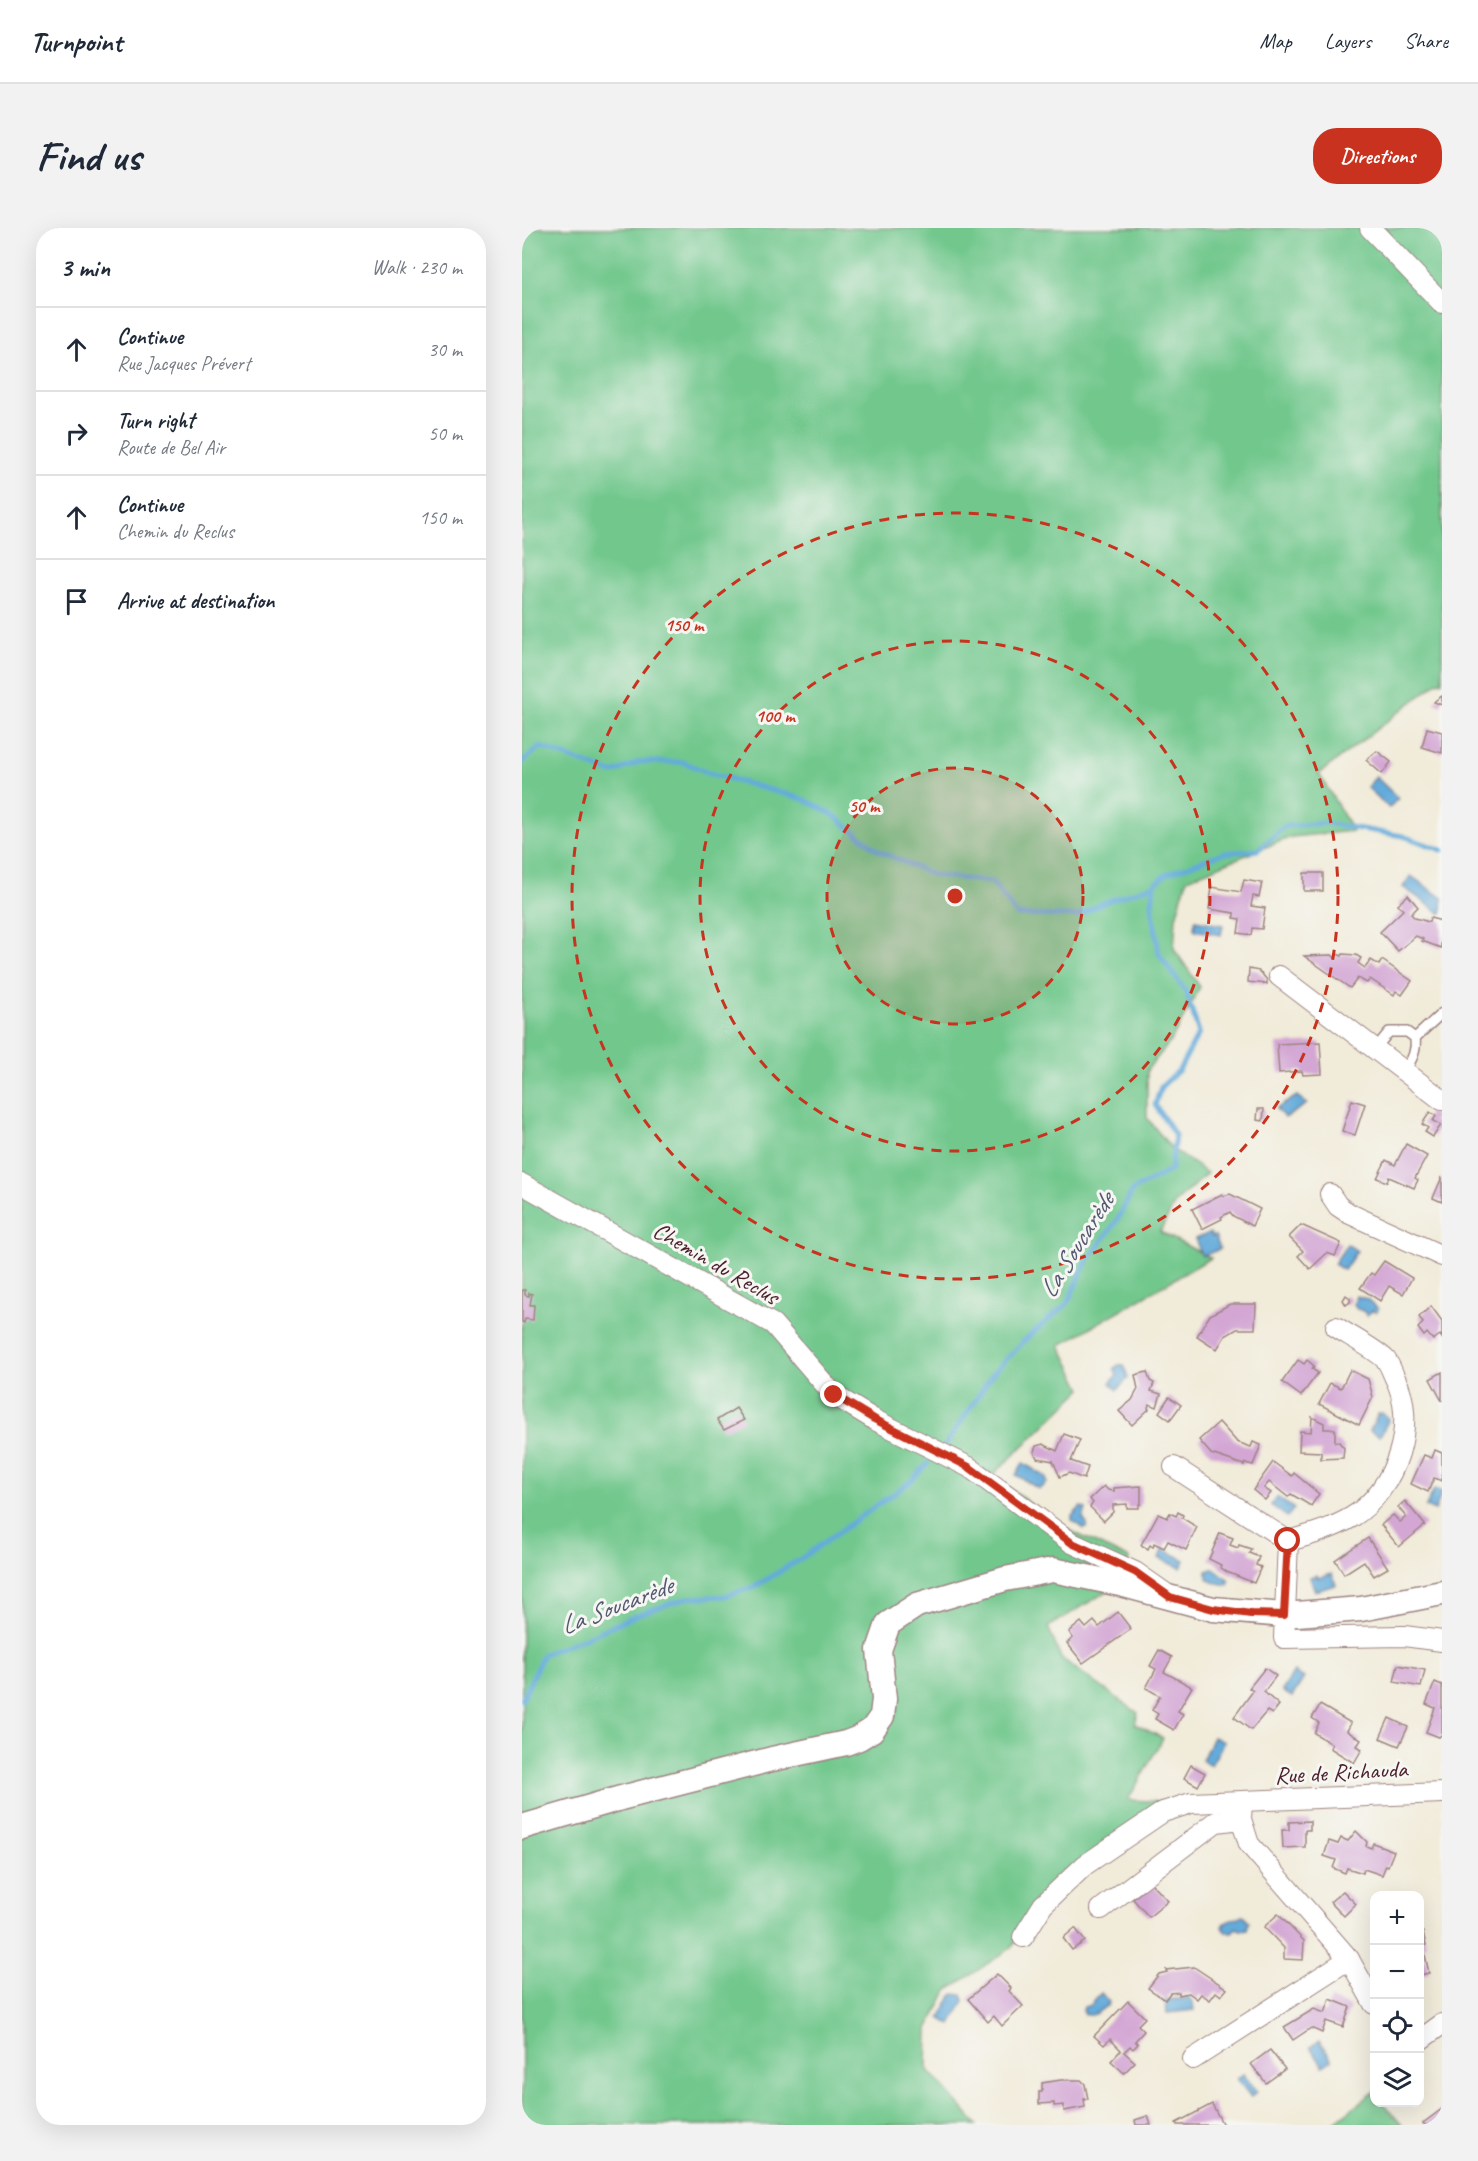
<!DOCTYPE html>
<html lang="en">
<head>
<meta charset="utf-8">
<style>
	body { margin:0; font-family:Caveat,sans-serif; background:#f2f2f3; color:#1f2937 }
	.controls { position:absolute; right:18px; bottom:18px; display:grid; overflow:hidden; border-radius:12px; box-shadow:0 6px 24px #0002 }
	.controls button { width:54px; height:54px; display:grid; place-items:center; padding:0; border:0; border-bottom:2px solid #e0e1e3; background:#fff; color:#1f2937; font:30px sans-serif }
	.stop { position:absolute; width:18px; height:18px; margin:-14px; border:4px solid #c8321e; border-radius:50%; background:#fff }
	.stop.end { background:#c8321e; border-color:#fff; box-shadow:0 2px 6px #0008 }
	.list { margin:0; padding:0; list-style:none }
	h2 { display:flex; justify-content:space-between; align-items:center; height:78px; margin:0; padding:0 24px; font-size:26px }
	h2 small { font-size:20px; font-weight:400; color:#747a83 }
	.list li { display:grid; grid-template-columns:39px 1fr auto; gap:18px; align-items:center; box-sizing:border-box; height:84px; padding:0 24px; border-top:2px solid #e0e1e3 }
	.list b { display:block; font-size:22px; white-space:nowrap }
	.list p { margin:0; font-size:20px; white-space:nowrap; color:#747a83 }
	.list em { font-size:20px; font-style:normal; color:#747a83 }
	.icon { flex:none; width:33px; height:33px; fill:none; stroke:currentColor; stroke-width:2; stroke-linecap:round; stroke-linejoin:round }
	.map { position:relative; flex:none; width:920px; height:1897px; overflow:hidden; border-radius:24px }
	header { display:flex; align-items:center; gap:36px; box-sizing:border-box; height:84px; padding:0 30px; background:#fff; border-bottom:2px solid #e0e1e3 }
	header strong { font-size:28px }
	nav { display:flex; gap:33px; margin-inline-start:auto; font-size:21px }
	.intro { display:flex; align-items:center; justify-content:space-between; box-sizing:border-box; height:144px; padding:0 36px }
	h1 { margin:0; font-size:42px }
	.button { padding:15px 27px; border-radius:24px; background:#c8321e; color:#fff; font-size:21px; font-weight:700 }
	main { display:flex; gap:36px; padding:0 36px }
	aside { flex:1; background:#fff; border-radius:24px; box-shadow:0 6px 24px #0002 }
	.map>svg:first-child { display:block }
</style>
</head>
<body>
<header>
<strong>Turnpoint</strong>
<nav><a>Map</a><a>Layers</a><a>Share</a></nav>
</header>
<div class="intro"><h1>Find us</h1><a class="button">Directions</a></div>
<main>
<aside>
<h2>3 min<small>Walk · 230 m</small></h2>
<ul class="list">
<li><svg class="icon" aria-label="ahead" viewBox="0 0 24 24"><path d="M12 20V5M6 11l6-6 6 6"/></svg><div><b>Continue</b><p>Rue Jacques Prévert</p></div><em>30 m</em></li>
<li><svg class="icon" aria-label="right" viewBox="0 0 24 24"><path d="M7 20v-9h11M14 6l5 5-5 5"/></svg><div><b>Turn right</b><p>Route de Bel Air</p></div><em>50 m</em></li>
<li><svg class="icon" aria-label="ahead" viewBox="0 0 24 24"><path d="M12 20V5M6 11l6-6 6 6"/></svg><div><b>Continue</b><p>Chemin du Reclus</p></div><em>150 m</em></li>
<li><svg class="icon" aria-label="arrive" viewBox="0 0 24 24"><path d="M6 21V4h12l-3 4 3 4H6"/></svg><div><b>Arrive at destination</b></div></li>
</ul>
</aside>
<div class="map">
<svg width="920" height="1897" viewBox="0 0 920 1897">
	<rect width="100%" height="100%" fill="#f6f6f2"/>
	<filter id="ink" filterUnits="userSpaceOnUse"><feTurbulence type="fractalNoise" baseFrequency=".0167" numOctaves="2"/><feDisplacementMap in="SourceGraphic" scale="12" xChannelSelector="R" yChannelSelector="G"/><feConvolveMatrix kernelMatrix="1 2 1 2 8 2 1 2 1" color-interpolation-filters="sRGB"/></filter>
	<filter id="wash" filterUnits="userSpaceOnUse"><feTurbulence type="fractalNoise" baseFrequency=".008" numOctaves="4" result="noise"/><feDisplacementMap in="SourceGraphic" scale="24" xChannelSelector="R" yChannelSelector="G"/><feGaussianBlur stdDeviation="1.35" result="paint"/><feColorMatrix in="noise" values="0 0 0 0 0 0 0 0 0 0 0 0 0 0 0 0 0 1.4 0 .05"/><feComposite in="paint" operator="in"/></filter>
	<g filter="url(#wash)">
		<rect width="100%" height="100%" fill="#f1ebd9"/>
		<g fill="#71c78c" stroke="#5e735c" stroke-width="1.5">
			<path d="M 0,0 L 920,0 L 920,454 L 917,453 L 797,546 L 831,603 L 769,609 L 665,651 L 654,689 L 652,721 L 678,759 L 649,813 L 625,842 L 625,890 L 649,920 L 685,945 L 653,975 L 638,1004 L 689,1030 L 538,1117 L 560,1161 L 471,1247 L 536,1297 L 608,1331 L 584,1364 L 526,1399 L 539,1430 L 616,1485 L 613,1496 L 641,1510 L 606,1572 L 648,1574 L 518,1675 L 489,1720 L 425,1763 L 406,1801 L 405,1840 L 455,1897 L 0,1897 Z"/>
			<path d="M 852,1864 L 852,1874 L 861,1875 L 880,1897 L 809,1897 Z"/>
		</g>
		<g fill="#63abda" stroke="#566582" stroke-width="1.5">
			<path d="M 854,549 L 876,570 L 867,580 L 845,559 Z"/>
			<path d="M 889,648 L 920,670 L 920,686 L 881,659 Z"/>
			<path d="M 673,692 L 701,697 L 699,707 L 672,702 Z"/>
			<path d="M 775,868 L 785,876 L 763,890 L 754,881 Z"/>
			<path d="M 688,1005 L 690,1009 L 693,1008 L 698,1021 L 680,1028 L 673,1011 Z"/>
			<path d="M 825,1016 L 835,1023 L 822,1042 L 812,1036 Z"/>
			<path d="M 834,1068 L 845,1071 L 856,1081 L 855,1084 L 850,1083 L 845,1087 L 841,1083 L 835,1081 L 832,1076 Z"/>
			<path d="M 597,1137 L 602,1137 L 606,1150 L 595,1162 L 588,1155 L 595,1148 L 592,1140 Z"/>
			<path d="M 860,1185 L 867,1191 L 858,1208 L 848,1203 L 856,1186 Z"/>
			<path d="M 501,1235 L 524,1249 L 525,1255 L 517,1261 L 494,1247 Z"/>
			<path d="M 912,1261 L 920,1264 L 913,1283 L 904,1279 Z"/>
			<path d="M 755,1269 L 772,1281 L 765,1289 L 749,1277 Z"/>
			<path d="M 559,1279 L 564,1281 L 561,1291 L 565,1296 L 564,1300 L 561,1301 L 550,1292 L 550,1288 Z"/>
			<path d="M 641,1321 L 663,1332 L 659,1340 L 637,1330 Z"/>
			<path d="M 692,1340 L 707,1352 L 706,1357 L 690,1354 L 685,1350 L 685,1343 Z"/>
			<path d="M 810,1346 L 814,1357 L 793,1363 L 788,1349 L 795,1347 L 796,1350 Z"/>
			<path d="M 772,1444 L 782,1450 L 770,1469 L 760,1463 Z"/>
			<path d="M 691,1509 L 702,1514 L 689,1537 L 680,1532 Z"/>
			<path d="M 720,1687 L 723,1688 L 727,1694 L 725,1701 L 719,1702 L 714,1700 L 710,1704 L 704,1704 L 701,1699 C 704,1691 709,1691 716,1690 Z"/>
			<path d="M 579,1765 L 587,1774 L 586,1777 C 577,1781 575,1790 563,1786 L 561,1783 L 562,1779 L 569,1777 Z"/>
			<path d="M 431,1766 L 440,1767 L 442,1773 L 429,1797 L 418,1790 Z"/>
			<path d="M 667,1770 L 671,1774 L 672,1782 L 645,1785 L 644,1772 Z"/>
			<path d="M 797,1813 L 810,1832 L 801,1838 L 788,1819 Z"/>
			<path d="M 721,1846 L 735,1864 L 729,1869 L 715,1851 Z"/>
		</g>
		<g fill="none" stroke-linecap="round" stroke-linejoin="round">
			<g stroke="#63abda" stroke-width="5">
				<path d="M 0,535 L 18,519 L 90,545 L 117,534 L 161,534 L 190,546 L 281,571 L 310,586 L 357,623 L 411,647 L 470,654 L 495,687 L 555,688 L 583,674 L 632,657"/>
				<path d="M 423,1218 L 471,1145 L 507,1108 L 545,1076 L 564,1035 L 596,991 L 611,962 L 649,942 L 653,907 L 633,877 L 639,859 L 657,842 L 677,805 L 664,764 L 637,726 L 630,677 L 632,657 L 644,646 L 701,625 L 736,622 L 763,598 L 803,595 L 881,608 L 920,622"/>
				<path d="M 0,1472 L 21,1426 L 68,1408 L 117,1386 L 164,1370 L 203,1368 L 232,1359 L 280,1330 L 388,1254 L 406,1235"/>
			</g>
		</g>
		<g id="blocks">
			<g fill="#d3a6d4">
				<path d="M 920,468 L 920,477 L 912,474 L 914,472 Z"/>
				<path d="M 905,500 L 920,504 L 920,525 L 900,519 Z"/>
				<path d="M 855,523 L 869,534 L 860,546 L 844,532 Z"/>
				<rect x="782" y="645" width="19" height="18"/>
				<path d="M 722,652 L 740,655 L 737,669 L 731,668 L 729,678 L 743,680 L 740,701 L 730,700 L 729,707 L 716,705 L 718,691 L 712,690 L 712,685 L 687,681 L 690,659 L 719,664 Z"/>
				<path d="M 886,667 L 896,679 L 889,686 L 893,690 L 907,694 L 908,690 L 920,693 L 919,720 L 900,713 L 901,711 L 894,708 L 876,723 L 858,704 L 881,682 L 876,676 Z"/>
				<path d="M 815,726 L 820,728 L 821,726 L 834,727 L 839,730 L 836,735 L 843,740 L 849,732 L 857,737 L 860,732 L 890,753 L 880,767 L 874,763 L 872,767 L 848,751 L 845,755 L 836,750 L 828,760 L 782,728 L 810,727 L 813,730 Z"/>
				<path d="M 727,741 L 737,743 L 737,745 L 740,746 L 745,752 L 745,756 L 726,754 Z"/>
				<path d="M 798,814 L 800,846 L 781,847 L 780,843 L 757,845 L 755,816 Z"/>
				<path d="M 830,872 L 843,876 L 833,907 L 820,903 Z"/>
				<path d="M 736,881 L 742,881 L 741,893 L 735,892 Z"/>
				<path d="M 908,884 L 914,888 L 911,893 L 919,897 L 911,909 L 903,904 L 906,900 L 900,896 Z"/>
				<path d="M 884,916 L 905,928 L 893,950 L 896,952 L 892,960 L 867,949 L 865,954 L 855,950 L 864,932 L 873,937 Z"/>
				<path d="M 920,949 L 920,974 L 911,970 Z"/>
				<path d="M 700,966 L 701,968 L 708,966 L 738,981 L 730,998 L 711,988 L 708,984 L 699,989 L 700,991 L 680,1001 L 670,981 Z"/>
				<path d="M 779,997 L 819,1015 L 813,1028 L 805,1025 L 788,1041 L 776,1028 L 781,1023 L 767,1009 Z"/>
				<path d="M 862,1033 L 890,1050 L 881,1066 L 867,1058 L 858,1073 L 838,1060 L 849,1045 L 852,1047 Z"/>
				<path d="M 0,1062 L 3,1062 L 3,1067 L 7,1068 L 7,1065 L 10,1066 L 8,1077 L 12,1077 L 11,1092 L 3,1091 L 2,1095 L 0,1094 Z"/>
				<path d="M 824,1067 L 828,1070 L 828,1074 L 824,1077 L 821,1072 Z"/>
				<path d="M 708,1076 L 734,1076 L 733,1101 L 715,1101 L 703,1108 L 695,1121 L 675,1108 L 688,1087 Z"/>
				<path d="M 909,1078 L 920,1093 L 920,1110 L 918,1107 L 911,1112 L 905,1105 L 902,1108 L 896,1100 L 901,1095 L 897,1089 Z"/>
				<path d="M 776,1132 L 782,1136 L 785,1132 L 792,1138 L 790,1141 L 796,1145 L 779,1168 L 760,1154 Z"/>
				<path d="M 828,1142 L 846,1151 L 851,1169 L 837,1197 L 797,1176 L 808,1155 L 819,1160 Z"/>
				<path d="M 625,1144 L 628,1153 L 632,1155 L 629,1163 L 639,1166 L 635,1179 L 627,1176 L 626,1180 L 627,1181 L 610,1197 L 597,1183 L 610,1172 L 616,1161 L 613,1147 Z"/>
				<path d="M 920,1144 L 920,1173 L 908,1151 Z"/>
				<path d="M 647,1169 L 659,1177 L 648,1192 L 637,1184 Z"/>
				<path d="M 214,1180 L 222,1192 L 202,1202 L 195,1192 Z"/>
				<path d="M 790,1189 L 802,1195 L 802,1201 L 813,1201 L 813,1214 L 817,1214 L 822,1220 L 821,1230 L 799,1231 L 799,1224 L 777,1223 L 778,1203 L 789,1204 Z"/>
				<path d="M 697,1194 L 715,1214 L 729,1219 L 731,1214 L 739,1217 L 731,1237 L 723,1235 L 722,1237 L 689,1226 L 677,1212 Z"/>
				<path d="M 542,1206 L 558,1212 L 549,1233 L 566,1239 L 562,1251 L 547,1245 L 538,1249 L 531,1233 L 515,1230 L 512,1224 L 514,1218 L 521,1216 L 535,1223 Z"/>
				<path d="M 913,1222 L 920,1225 L 920,1253 L 912,1250 L 906,1264 L 889,1256 L 902,1227 L 910,1230 Z"/>
				<path d="M 751,1234 L 770,1248 L 772,1245 L 797,1266 L 789,1278 L 769,1266 L 766,1269 L 747,1254 L 742,1260 L 749,1265 L 743,1272 L 731,1262 Z"/>
				<path d="M 582,1258 L 586,1262 L 592,1263 L 592,1260 L 619,1258 L 619,1276 L 617,1276 L 617,1280 L 605,1280 L 605,1276 L 591,1277 L 591,1284 L 582,1293 L 568,1279 L 571,1275 L 568,1271 Z"/>
				<path d="M 883,1273 L 903,1297 L 877,1319 L 859,1297 L 871,1287 L 878,1294 L 884,1289 L 876,1279 Z"/>
				<path d="M 656,1284 L 661,1287 L 660,1290 L 675,1299 L 664,1322 L 646,1313 L 642,1320 L 632,1315 L 631,1319 L 628,1317 L 626,1321 L 619,1317 L 636,1286 L 645,1290 L 648,1285 L 654,1288 Z"/>
				<path d="M 698,1305 L 711,1310 L 708,1317 L 716,1320 L 717,1317 L 729,1321 L 727,1325 L 737,1329 L 734,1337 L 739,1339 L 732,1355 L 705,1344 L 698,1339 L 699,1337 L 687,1331 Z"/>
				<path d="M 846,1310 L 866,1340 L 852,1348 L 842,1333 L 822,1346 L 813,1332 Z"/>
				<path d="M 596,1384 L 609,1401 L 561,1435 L 545,1415 L 551,1410 L 547,1404 L 559,1394 L 564,1400 L 572,1393 L 577,1399 Z"/>
				<path d="M 637,1422 L 650,1429 L 642,1444 L 670,1459 L 656,1483 L 661,1486 L 652,1502 L 633,1491 L 636,1486 L 630,1482 L 638,1468 L 624,1460 L 634,1441 L 628,1438 Z"/>
				<path d="M 876,1437 L 903,1442 L 899,1459 L 872,1454 Z"/>
				<path d="M 743,1440 L 754,1448 L 742,1464 L 757,1477 L 750,1486 L 745,1483 L 729,1502 L 712,1489 L 731,1463 L 727,1460 Z"/>
				<path d="M 913,1454 L 920,1457 L 920,1506 L 917,1509 L 904,1504 L 913,1480 L 904,1476 Z"/>
				<path d="M 798,1477 L 829,1495 L 825,1503 L 839,1512 L 835,1518 L 840,1521 L 832,1535 L 808,1520 L 810,1516 L 792,1505 L 797,1495 L 790,1490 Z"/>
				<path d="M 867,1490 L 886,1499 L 877,1518 L 858,1510 Z"/>
				<path d="M 669,1537 L 683,1545 L 676,1558 L 662,1550 Z"/>
				<path d="M 788,1593 L 788,1602 L 783,1602 L 783,1619 L 761,1620 L 760,1602 L 767,1602 L 767,1594 Z"/>
				<path d="M 834,1603 L 845,1614 L 844,1618 L 849,1620 L 851,1615 L 872,1623 L 866,1638 L 864,1637 L 860,1647 L 842,1641 L 841,1645 L 825,1640 L 823,1645 L 811,1640 L 814,1632 L 802,1628 L 807,1613 L 816,1616 L 819,1610 L 826,1613 Z"/>
				<path d="M 629,1655 L 646,1673 L 627,1689 L 611,1671 Z"/>
				<path d="M 821,1663 L 834,1676 L 822,1688 L 808,1674 Z"/>
				<path d="M 756,1686 L 782,1713 L 781,1732 L 762,1731 L 762,1720 L 742,1699 Z"/>
				<path d="M 553,1700 L 563,1713 L 550,1722 L 541,1710 Z"/>
				<path d="M 898,1704 L 901,1704 L 904,1717 L 901,1718 L 907,1745 L 898,1747 Z"/>
				<path d="M 672,1739 L 705,1761 L 699,1768 L 694,1764 L 688,1772 L 679,1766 L 675,1771 L 667,1765 L 657,1767 L 657,1764 L 648,1765 L 643,1772 L 626,1760 L 637,1746 L 645,1744 L 644,1742 Z"/>
				<path d="M 475,1746 L 489,1760 L 487,1763 L 501,1778 L 480,1798 L 472,1788 L 466,1794 L 446,1771 Z"/>
				<path d="M 808,1771 L 828,1779 L 821,1799 L 804,1793 L 800,1805 L 789,1800 L 771,1812 L 762,1799 L 792,1781 L 803,1785 Z"/>
				<path d="M 606,1773 L 623,1790 L 616,1797 L 622,1803 L 613,1813 L 616,1816 L 611,1821 L 608,1818 L 602,1824 L 613,1834 L 602,1845 L 589,1833 L 599,1822 L 588,1811 L 582,1817 L 572,1808 Z"/>
				<path d="M 748,1822 L 763,1841 L 744,1855 L 729,1836 Z"/>
				<path d="M 539,1852 L 559,1852 L 563,1856 L 566,1871 L 562,1871 L 563,1879 L 542,1883 L 542,1877 L 532,1878 L 532,1875 L 517,1876 L 517,1864 L 520,1864 L 520,1855 Z"/>
				<path d="M 690,1876 L 701,1897 L 655,1897 L 654,1895 Z"/>
				<path d="M 920,1881 L 920,1897 L 903,1897 L 901,1895 Z"/>
				<path d="M 626,1888 L 629,1897 L 614,1897 L 613,1892 Z"/>
			</g>
		</g>
	</g>
	<g filter="url(#ink)">
		<use href="#blocks" fill-opacity="0" stroke="#9e8582" stroke-width="1.5"/>
		<g fill="none" stroke-linecap="round" stroke-linejoin="round">
			<g stroke="#9e8582" stroke-width="12">
				<g id="service">
					<path d="M 893,810 L 920,785"/>
					<path d="M 853,821 L 867,804 L 885,804 L 893,810 C 895,824 889,832 883,844"/>
				</g>
			</g>
			<g stroke="#9e8582" stroke-width="22">
				<g id="minor">
					<path d="M 848,0 L 920,75"/>
					<path d="M 757,748 L 920,872"/>
					<path d="M 0,956 L 251,1096 L 312,1167 L 353,1192 L 447,1239 L 550,1315 L 613,1344 L 643,1365"/>
					<path d="M 808,966 L 816,978 L 828,986 L 920,1028"/>
					<path d="M 814,1099 C 826,1107 855,1122 864,1132 C 867,1136 870,1143 872,1148 C 897,1194 874,1262 830,1289 C 810,1301 788,1307 766,1313 L 762,1410 L 882,1408 L 920,1413"/>
					<path d="M 652,1239 L 766,1313"/>
					<path d="M 720,1575 L 719,1591 L 727,1616 L 827,1731 L 852,1776"/>
					<path d="M 579,1681 L 694,1594 L 719,1591"/>
					<path d="M 501,1709 L 521,1677 L 563,1637 L 641,1584 L 669,1575 L 920,1565"/>
					<path d="M 898,1812 L 920,1796"/>
					<path d="M 671,1831 L 827,1731"/>
				</g>
			</g>
			<g stroke="#9e8582" stroke-width="27">
				<path id="tertiary" d="M 0,1599 L 99,1570 L 250,1531 L 324,1515 L 337,1510 L 350,1502 L 360,1488 L 362,1471 L 357,1422 L 366,1396 L 395,1377 L 483,1351 L 531,1342 L 598,1356 L 691,1381 L 762,1387 L 839,1381 L 920,1365"/>
			</g>
			<use href="#service" stroke="#fff" stroke-width="9"/>
			<use href="#minor" stroke="#fff" stroke-width="20"/>
			<use href="#tertiary" stroke="#fff" stroke-width="24"/>
		</g>
	</g>
	<g fill="none" stroke-linecap="round" stroke-linejoin="round" filter="url(#ink)">
		<path stroke="#c8321e" stroke-width="8" d="M 312,1167 L 352,1191 L 447,1239 L 550,1315 L 613,1344 L 648,1369 L 691,1381 L 729,1386 L 762,1387 L 766,1313"/>
	</g>
	<circle cx="433" cy="668" r="128" fill="#c8321e" fill-opacity=".12"/>
	<g fill="none" stroke="#c8321e" stroke-width="3" stroke-dasharray="10 8">
		<circle cx="433" cy="668" r="128"/>
		<circle cx="433" cy="668" r="255"/>
		<circle cx="433" cy="668" r="383"/>
	</g>
	<g text-anchor="middle" stroke-width="6" stroke-linejoin="round" paint-order="stroke">
		<g font-size="24" fill="#4a1f2b" stroke="#f6f6f2">
			<text transform="translate(194 1035) rotate(30)" y="8">Chemin du Reclus</text>
			<text transform="translate(819 1544) rotate(-3)" y="8">Rue de Richauda</text>
		</g>
		<g font-size="26" font-style="italic" fill="#545771" stroke="#f6f6f2">
			<text transform="translate(554 1017) rotate(-58)" y="9">La Soucarède</text>
			<text transform="translate(94 1377) rotate(-21)" y="9">La Soucarède</text>
		</g>
	</g>
	<circle cx="433" cy="668" r="9" fill="#c8321e" stroke="#f6f6f2" stroke-width="3"/>
	<g font-size="18" text-anchor="middle" font-weight="bold" fill="#c8321e" stroke="#f6f6f2" stroke-width="6" stroke-linejoin="round" paint-order="stroke">
		<text x="162" y="403">150 m</text>
		<text x="253" y="494">100 m</text>
		<text x="342" y="584">50 m</text>
	</g>
</svg>
<div class="controls">
<button>+</button>
<button>−</button>
<button><svg class="icon" aria-label="locate" viewBox="0 0 24 24"><circle cx="12" cy="12" r="6"/><path d="M12 2v4M12 18v4M2 12h4M18 12h4"/></svg></button>
<button><svg class="icon" aria-label="layers" viewBox="0 0 24 24"><path d="M12 4l9 5-9 5-9-5zM3 14l9 5 9-5"/></svg></button>
</div>
<div class="stop" style="left:766px;top:1313px"></div>
<div class="stop end" style="left:312px;top:1167px"></div>
</div>
</main>
</body>
</html>
